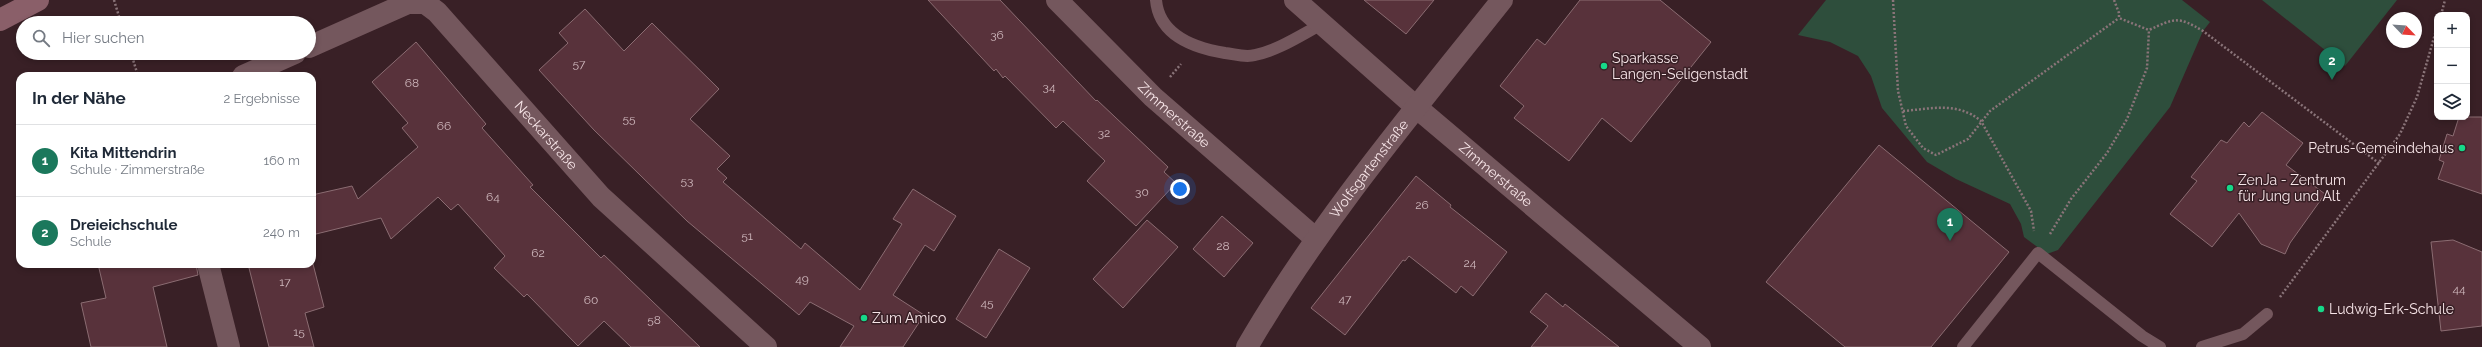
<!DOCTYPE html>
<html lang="de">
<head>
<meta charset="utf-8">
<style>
	body { margin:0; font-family:Raleway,sans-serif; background:#f2f2f3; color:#1f2937 }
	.controls { position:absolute; right:12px; top:12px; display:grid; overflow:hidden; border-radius:8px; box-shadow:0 2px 6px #0003 }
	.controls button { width:36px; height:36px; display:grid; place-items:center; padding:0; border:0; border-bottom:1px solid #e0e1e3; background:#fff; color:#1f2937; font:20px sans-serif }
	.compass { position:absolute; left:2386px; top:12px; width:36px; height:36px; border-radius:50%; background:#fff; box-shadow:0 2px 6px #0003; rotate:115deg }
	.you { position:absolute; left:1180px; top:189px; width:14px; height:14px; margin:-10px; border:3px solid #fff; border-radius:50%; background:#1a73e8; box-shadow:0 0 0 6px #1a73e833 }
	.badge { display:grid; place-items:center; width:26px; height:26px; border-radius:50%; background:#1b785c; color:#fff; font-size:13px; font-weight:700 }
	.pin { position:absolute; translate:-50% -33px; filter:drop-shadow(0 1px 2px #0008) }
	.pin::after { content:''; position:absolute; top:21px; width:14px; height:12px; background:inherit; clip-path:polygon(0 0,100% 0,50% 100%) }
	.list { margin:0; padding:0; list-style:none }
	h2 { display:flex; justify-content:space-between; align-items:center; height:52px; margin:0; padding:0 16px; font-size:17px }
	h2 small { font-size:13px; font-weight:400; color:#747a83 }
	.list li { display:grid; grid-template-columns:26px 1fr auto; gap:12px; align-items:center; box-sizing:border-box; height:72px; padding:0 16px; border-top:1px solid #e0e1e3 }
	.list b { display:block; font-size:15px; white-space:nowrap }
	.list p { margin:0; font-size:13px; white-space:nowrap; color:#747a83 }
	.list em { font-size:13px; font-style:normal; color:#747a83 }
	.icon { flex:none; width:22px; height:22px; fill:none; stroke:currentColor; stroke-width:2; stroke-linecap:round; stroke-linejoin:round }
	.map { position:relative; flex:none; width:2482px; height:347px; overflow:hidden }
	.search { position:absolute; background:#fff; box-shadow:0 2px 6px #0003; left:16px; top:16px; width:300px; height:44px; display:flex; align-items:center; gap:10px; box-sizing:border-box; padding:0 14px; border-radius:22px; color:#747a83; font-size:15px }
	.panel { position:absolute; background:#fff; box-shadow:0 2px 6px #0003; left:16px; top:72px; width:300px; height:196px; border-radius:12px }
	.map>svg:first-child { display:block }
</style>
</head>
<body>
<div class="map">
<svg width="2482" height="347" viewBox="0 0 2482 347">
	<rect width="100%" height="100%" fill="#392026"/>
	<g fill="#2e4e3c">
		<path d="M 1826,0 L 2182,0 L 2210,22 L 2203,31 L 2170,107 L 2058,250 L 2047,254 L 2024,237 L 2021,224 L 2010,204 L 1956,179 L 1927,162 L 1882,108 L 1871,76 L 1858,56 L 1830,42 L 1798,35 Z"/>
		<path d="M 2262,0 L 2397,0 L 2345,66 Z"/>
	</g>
	<g fill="#58323b" stroke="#8b6c72">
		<path d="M 928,0 L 1000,0 L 1096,101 L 1097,100 L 1168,167 L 1164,172 L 1176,183 L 1136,226 L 1087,181 L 1105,161 L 1063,121 L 1056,128 L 1005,76 L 1003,78 L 996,69 L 994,71 Z"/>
		<path d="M 1364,0 L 1434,0 L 1406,34 Z"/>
		<path d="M 1580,0 L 1660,0 L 1711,42 L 1631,142 L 1602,118 L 1569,161 L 1514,118 L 1524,106 L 1500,86 L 1537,39 L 1545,45 Z"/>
		<path d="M 585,9 L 624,51 L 652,23 L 719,89 L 690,119 L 730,156 L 717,169 L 727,178 L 723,182 L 801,249 L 805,243 L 860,290 L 902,224 L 893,219 L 913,189 L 956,216 L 934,251 L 925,245 L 893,295 L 924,315 L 903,347 L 840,347 L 854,326 L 810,302 L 799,315 L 687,221 L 594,130 L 539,70 L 568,43 L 559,33 Z"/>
		<path d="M 416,42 L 486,124 L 482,128 L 533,185 L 530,187 L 601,258 L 604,255 L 700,347 L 631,347 L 604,321 L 578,346 L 527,294 L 524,297 L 494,268 L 505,256 L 458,204 L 451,210 L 438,197 L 391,239 L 381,218 L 312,235 L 312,195 L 352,186 L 358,199 L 418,147 L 402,128 L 408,123 L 372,82 Z"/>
		<path d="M 2262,112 L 2303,143 L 2286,165 L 2325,194 L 2290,243 L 2285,254 L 2261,244 L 2239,213 L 2212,247 L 2170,214 L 2197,181 L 2191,177 L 2221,140 L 2227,143 L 2244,122 L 2249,127 Z"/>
		<path d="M 2459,117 L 2482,117 L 2482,194 L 2438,179 L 2444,162 L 2439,160 L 2447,134 L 2453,136 Z"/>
		<path d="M 1879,145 L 2009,252 L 1931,347 L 1845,347 L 1766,282 Z"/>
		<path d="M 1416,176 L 1451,205 L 1450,207 L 1507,252 L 1473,296 L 1461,286 L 1456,293 L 1409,256 L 1405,261 L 1403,260 L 1345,335 L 1311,308 Z"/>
		<path d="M 1222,216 L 1253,243 L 1224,277 L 1193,249 Z"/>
		<path d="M 1147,220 L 1178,247 L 1123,308 L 1093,279 Z"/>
		<path d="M 2453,240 L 2482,252 L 2482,326 L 2441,331 L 2431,242 Z"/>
		<path d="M 999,249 L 1030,268 L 986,338 L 956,319 Z"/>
		<path d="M 98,264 L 196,264 L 198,275 L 153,287 L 167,347 L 91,347 L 81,303 L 106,298 Z"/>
		<path d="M 248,264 L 313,264 L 324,307 L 305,313 L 314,347 L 269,347 Z"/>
		<path d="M 1546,293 L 1563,307 L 1565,304 L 1619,347 L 1531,347 L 1548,326 L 1530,312 Z"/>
	</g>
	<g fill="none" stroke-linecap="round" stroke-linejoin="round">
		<g stroke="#8a7479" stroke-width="2.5" stroke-dasharray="2 2" stroke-linecap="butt">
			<path d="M 114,0 L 121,23"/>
			<path d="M 1893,0 L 1898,91 L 1906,126 L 1923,148 L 1936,155 L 1968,139 L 1990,111 L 2119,18"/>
			<path d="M 2114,0 L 2119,13 L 2119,18 L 2149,30 C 2175,18 2178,16 2203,31 L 2380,164"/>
			<path d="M 2441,15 L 2445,0"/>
			<path d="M 131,53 L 138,76"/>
			<path d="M 1170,77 L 1181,64"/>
			<path d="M 1903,111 C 1931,109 1957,101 1981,121 L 2031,211 L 2034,231"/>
			<path d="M 2050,234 L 2071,199 L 2107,153 L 2127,119 L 2147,68 L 2149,30"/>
			<path d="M 2280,297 L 2400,134 L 2417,97 L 2437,27"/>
		</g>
		<g stroke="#74575d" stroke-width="12">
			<path d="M 1156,0 C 1159,35 1194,48 1225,53 C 1235,54 1245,58 1255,55 C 1279,50 1301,35 1322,24"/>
			<path d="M 1963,347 L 2038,253 L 2142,336 L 2160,347"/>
			<path d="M 2202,347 L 2243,334 L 2267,314"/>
		</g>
		<g stroke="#74575d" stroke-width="22">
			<path id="s1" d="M 1057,0 L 1153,97 L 1316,239"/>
			<path id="s2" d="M 1295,0 L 1416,107 L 1700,347"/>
			<path id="s3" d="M 309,47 L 408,3 L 425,3 L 437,12 L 601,197 L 766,347"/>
			<path d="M 243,76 L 295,53"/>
			<path d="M 208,264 L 229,347"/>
			<path id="s4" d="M 1247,347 C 1319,223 1413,112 1502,0"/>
		</g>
		<path stroke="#8a5f69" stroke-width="22" d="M 0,20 L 38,0"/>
	</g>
	<g fill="#16d989" stroke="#392026" stroke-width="1.5">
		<circle cx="1604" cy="66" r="4"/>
		<circle cx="2462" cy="148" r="4"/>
		<circle cx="2230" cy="188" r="4"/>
		<circle cx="2321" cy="309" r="4"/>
		<circle cx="864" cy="318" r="4"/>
	</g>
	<g text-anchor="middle" stroke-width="3" stroke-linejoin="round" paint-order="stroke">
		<g font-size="12" fill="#cfb8bd">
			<text x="997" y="39">36</text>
			<text x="579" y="68">57</text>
			<text x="412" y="87">68</text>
			<text x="1049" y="91">34</text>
			<text x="629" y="123">55</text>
			<text x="444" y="130">66</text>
			<text x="1104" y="137">32</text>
			<text x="687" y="185">53</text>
			<text x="1142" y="196">30</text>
			<text x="493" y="201">64</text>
			<text x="1422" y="209">26</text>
			<text x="747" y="240">51</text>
			<text x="1223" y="250">28</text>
			<text x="538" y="257">62</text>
			<text x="1470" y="267">24</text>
			<text x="802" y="283">49</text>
			<text x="285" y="286">17</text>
			<text x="2459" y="293">44</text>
			<text x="1345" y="303">47</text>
			<text x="591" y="304">60</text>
			<text x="987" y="307">45</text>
			<text x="654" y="324">58</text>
			<text x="299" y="336">15</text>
		</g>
		<g font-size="14" fill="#f7e5e8" stroke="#392026" text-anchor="start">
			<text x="1612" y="63">Sparkasse<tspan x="1612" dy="16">Langen-Seligenstadt</tspan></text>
			<text x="2454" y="153" text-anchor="end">Petrus-Gemeindehaus</text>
			<text x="2238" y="185">ZenJa - Zentrum<tspan x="2238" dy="16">für Jung und Alt</tspan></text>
			<text x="2329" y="314">Ludwig-Erk-Schule</text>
			<text x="872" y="323">Zum Amico</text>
		</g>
		<g font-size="14" fill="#f7e5e8" stroke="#392026">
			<text dy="5" stroke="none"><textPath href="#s1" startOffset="164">Zimmerstraße</textPath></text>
			<text dy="5" stroke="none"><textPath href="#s3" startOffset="305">Neckarstraße</textPath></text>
			<text dy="5" stroke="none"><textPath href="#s4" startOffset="216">Wolfsgartenstraße</textPath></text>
			<text dy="5" stroke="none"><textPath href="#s2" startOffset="266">Zimmerstraße</textPath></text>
		</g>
	</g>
</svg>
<div class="controls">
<button>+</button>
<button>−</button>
<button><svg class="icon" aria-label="layers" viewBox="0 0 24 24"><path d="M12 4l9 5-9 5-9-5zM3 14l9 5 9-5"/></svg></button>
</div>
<svg class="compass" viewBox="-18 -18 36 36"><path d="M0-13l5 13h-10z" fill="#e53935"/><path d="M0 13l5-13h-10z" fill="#747a83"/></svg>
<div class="you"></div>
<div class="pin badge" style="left:1950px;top:241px">1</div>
<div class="pin badge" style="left:2332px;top:80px">2</div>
<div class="search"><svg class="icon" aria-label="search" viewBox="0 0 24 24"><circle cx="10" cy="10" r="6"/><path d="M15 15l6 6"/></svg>Hier suchen</div>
<section class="panel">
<h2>In der Nähe<small>2 Ergebnisse</small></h2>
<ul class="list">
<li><span class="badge">1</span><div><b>Kita Mittendrin</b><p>Schule · Zimmerstraße</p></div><em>160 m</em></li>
<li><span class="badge">2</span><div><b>Dreieichschule</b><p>Schule</p></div><em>240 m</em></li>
</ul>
</section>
</div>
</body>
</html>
